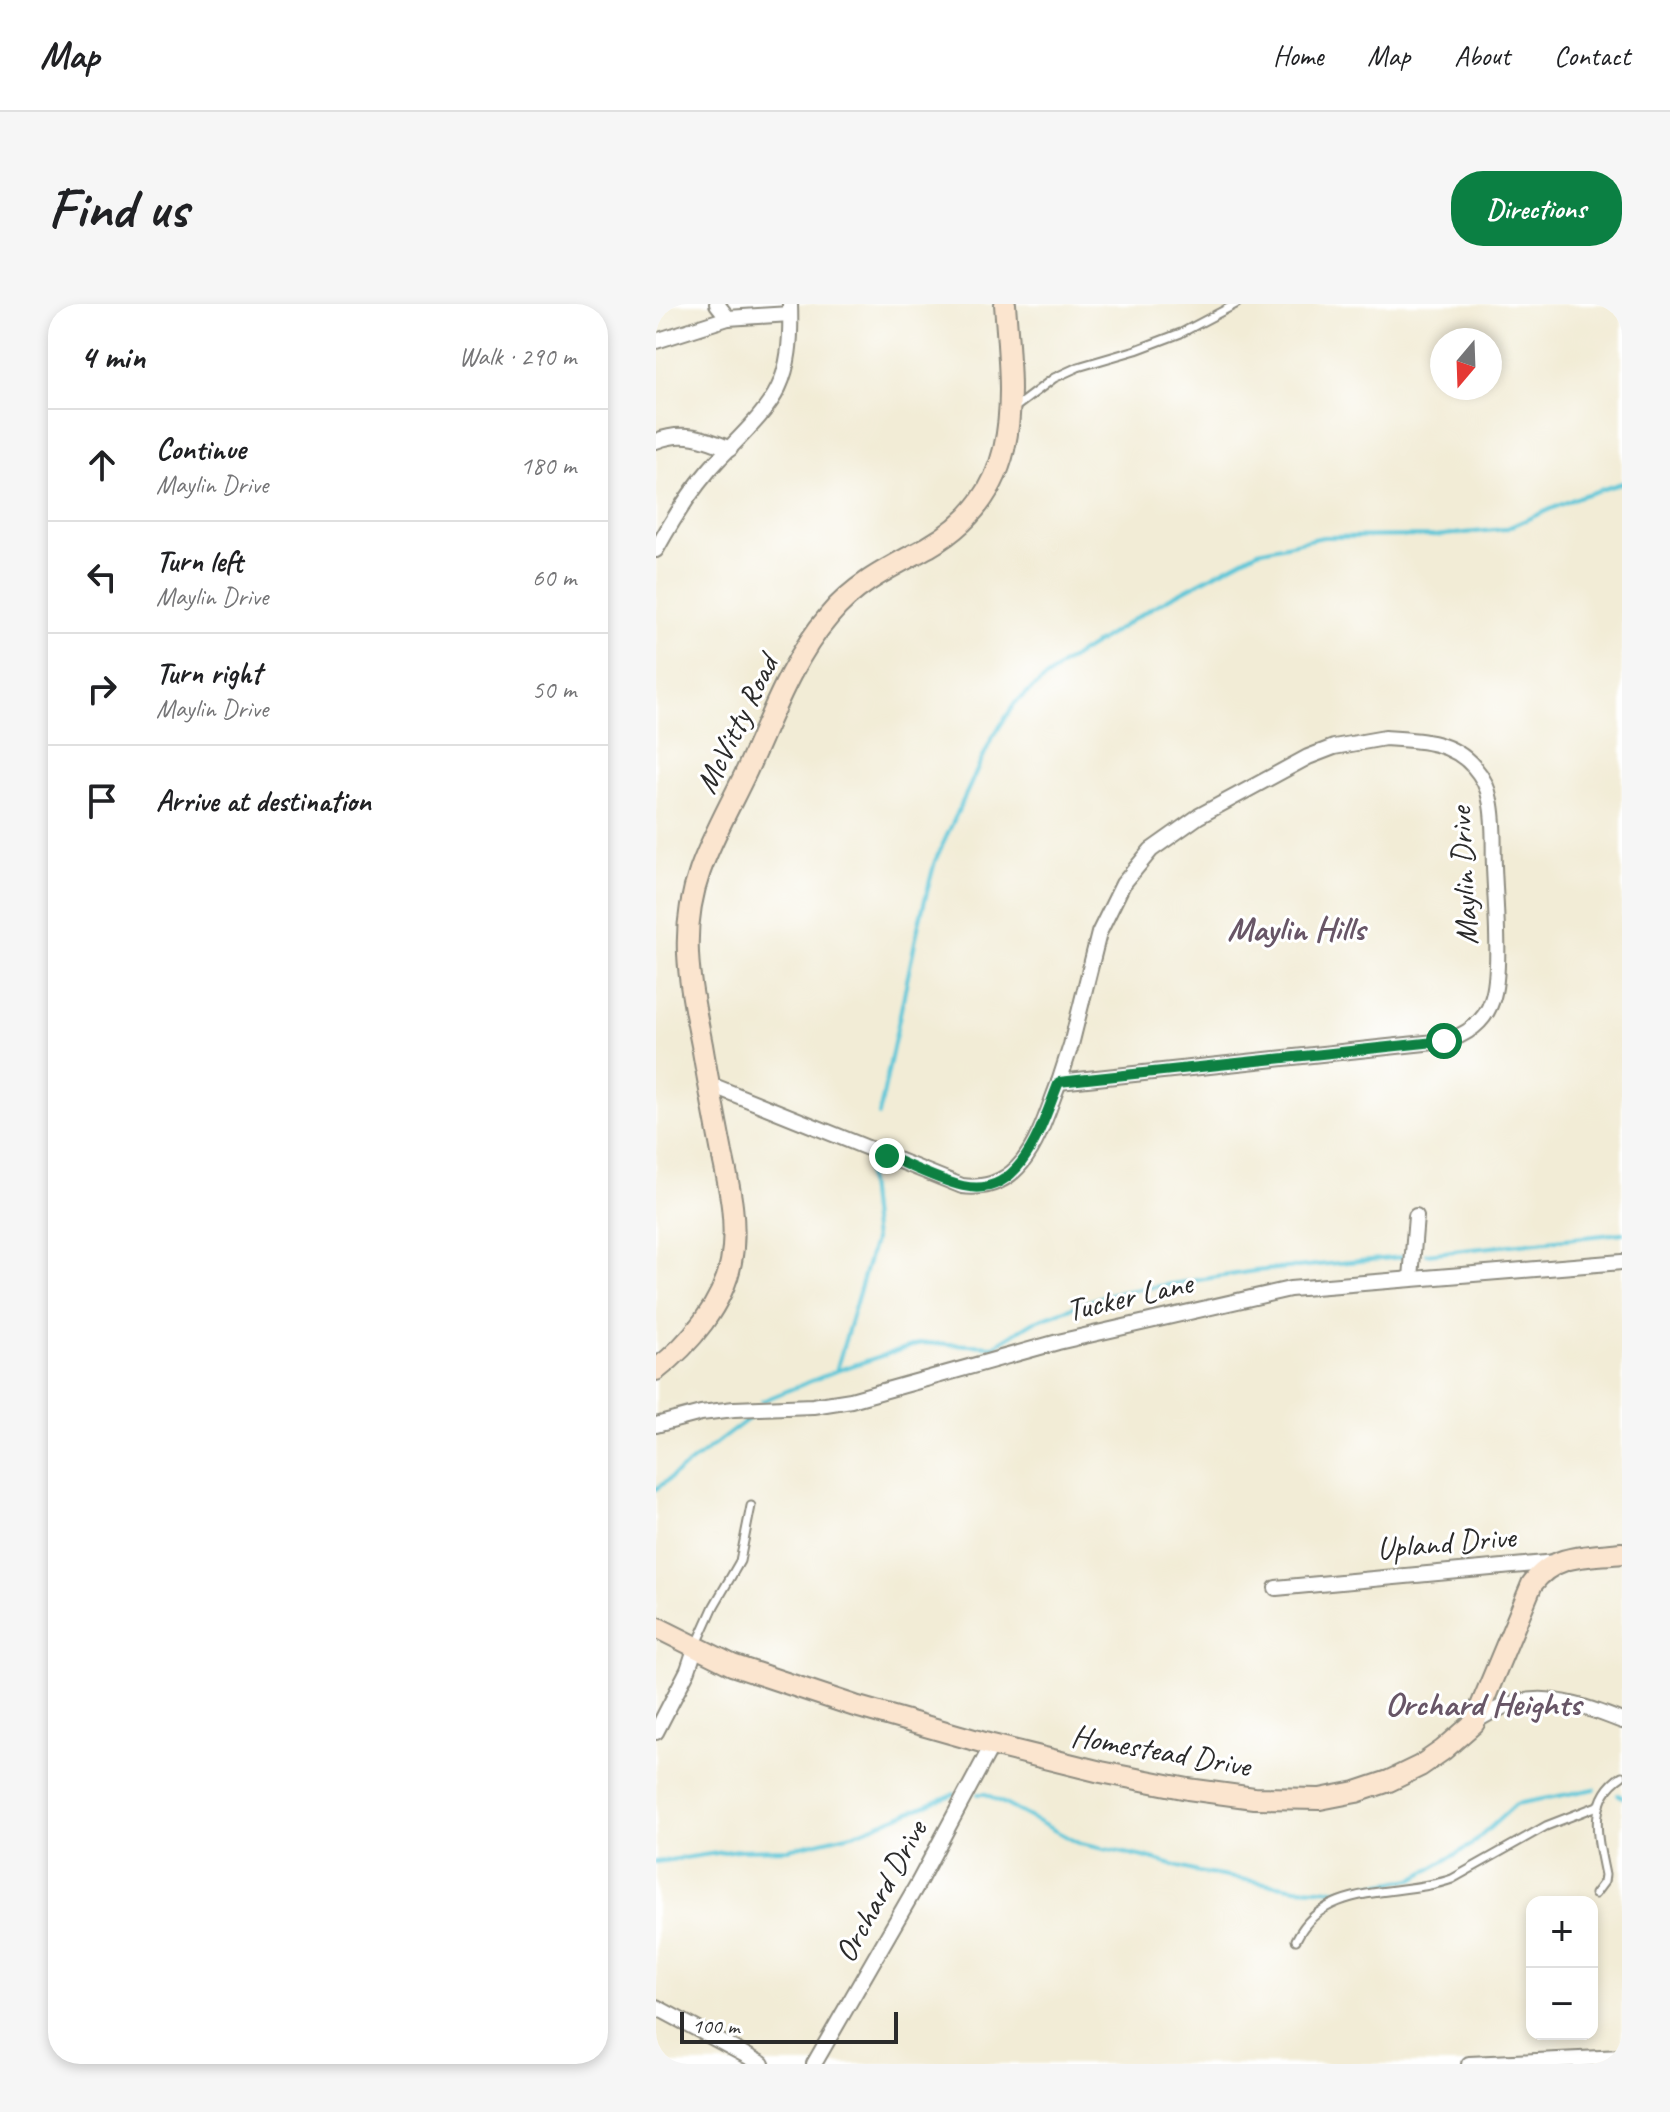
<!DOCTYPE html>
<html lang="en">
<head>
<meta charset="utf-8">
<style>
	body { margin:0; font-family:Caveat,sans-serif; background:#f6f6f6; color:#202124 }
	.controls { position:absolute; right:24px; bottom:24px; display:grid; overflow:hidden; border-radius:16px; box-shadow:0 4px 12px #0003 }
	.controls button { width:72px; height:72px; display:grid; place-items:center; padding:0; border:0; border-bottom:2px solid #e0e0e0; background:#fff; color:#202124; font:40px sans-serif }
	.compass { position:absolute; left:774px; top:24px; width:72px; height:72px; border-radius:50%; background:#fff; box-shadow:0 4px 12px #0003; rotate:199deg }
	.scale { position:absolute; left:24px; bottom:20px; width:218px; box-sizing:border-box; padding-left:8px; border:4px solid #2b2b2b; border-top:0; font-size:22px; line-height:28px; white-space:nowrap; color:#2b2b2b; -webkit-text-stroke:6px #fff; paint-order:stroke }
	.stop { position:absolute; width:24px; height:24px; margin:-18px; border:6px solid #0b8043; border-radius:50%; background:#fff }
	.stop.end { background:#0b8043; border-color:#fff; box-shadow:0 2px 8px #0008 }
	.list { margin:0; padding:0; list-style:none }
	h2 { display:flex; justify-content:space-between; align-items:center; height:104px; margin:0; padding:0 32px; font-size:34px }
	h2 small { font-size:26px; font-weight:400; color:#757577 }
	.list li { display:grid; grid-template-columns:52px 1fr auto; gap:24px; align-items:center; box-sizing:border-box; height:112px; padding:0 32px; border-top:2px solid #e0e0e0 }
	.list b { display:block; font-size:30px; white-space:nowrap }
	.list p { margin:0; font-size:26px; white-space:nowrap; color:#757577 }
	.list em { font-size:26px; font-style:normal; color:#757577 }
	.icon { flex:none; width:44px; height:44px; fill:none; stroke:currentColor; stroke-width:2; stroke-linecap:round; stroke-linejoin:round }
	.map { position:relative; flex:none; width:966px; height:1760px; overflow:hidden; border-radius:32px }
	header { display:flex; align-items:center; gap:48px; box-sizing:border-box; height:112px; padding:0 40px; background:#fff; border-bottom:2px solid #e0e0e0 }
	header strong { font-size:38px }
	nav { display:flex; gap:44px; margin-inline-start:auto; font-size:28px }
	.intro { display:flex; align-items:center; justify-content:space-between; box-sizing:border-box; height:192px; padding:0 48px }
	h1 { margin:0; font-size:56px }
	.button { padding:20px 36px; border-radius:32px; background:#0b8043; color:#fff; font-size:28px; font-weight:700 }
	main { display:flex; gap:48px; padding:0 48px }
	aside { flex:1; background:#fff; border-radius:32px; box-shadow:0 4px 12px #0003 }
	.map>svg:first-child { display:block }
</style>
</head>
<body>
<header>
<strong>Map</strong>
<nav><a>Home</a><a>Map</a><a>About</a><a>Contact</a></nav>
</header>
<div class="intro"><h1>Find us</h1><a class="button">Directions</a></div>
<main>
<aside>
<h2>4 min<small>Walk · 290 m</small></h2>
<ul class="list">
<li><svg class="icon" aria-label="ahead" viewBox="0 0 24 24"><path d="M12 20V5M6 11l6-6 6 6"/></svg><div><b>Continue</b><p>Maylin Drive</p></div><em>180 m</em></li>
<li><svg class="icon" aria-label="left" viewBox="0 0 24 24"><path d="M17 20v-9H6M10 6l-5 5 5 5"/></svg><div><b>Turn left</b><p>Maylin Drive</p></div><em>60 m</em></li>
<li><svg class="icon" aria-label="right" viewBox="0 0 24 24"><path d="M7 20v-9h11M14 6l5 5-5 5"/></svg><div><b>Turn right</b><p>Maylin Drive</p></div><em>50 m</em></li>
<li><svg class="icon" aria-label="arrive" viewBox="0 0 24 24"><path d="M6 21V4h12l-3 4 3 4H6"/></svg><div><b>Arrive at destination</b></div></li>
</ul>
</aside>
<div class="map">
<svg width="966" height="1760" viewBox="0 0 966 1760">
	<rect width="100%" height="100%" fill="#fff"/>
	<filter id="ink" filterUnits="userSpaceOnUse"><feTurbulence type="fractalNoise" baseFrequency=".0125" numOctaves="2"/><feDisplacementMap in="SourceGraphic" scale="16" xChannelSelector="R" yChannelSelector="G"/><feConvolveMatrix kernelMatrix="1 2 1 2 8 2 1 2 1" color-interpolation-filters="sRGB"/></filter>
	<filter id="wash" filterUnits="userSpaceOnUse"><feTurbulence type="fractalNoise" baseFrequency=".006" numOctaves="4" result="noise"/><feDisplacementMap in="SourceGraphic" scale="32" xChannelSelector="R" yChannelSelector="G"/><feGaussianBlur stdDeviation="1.8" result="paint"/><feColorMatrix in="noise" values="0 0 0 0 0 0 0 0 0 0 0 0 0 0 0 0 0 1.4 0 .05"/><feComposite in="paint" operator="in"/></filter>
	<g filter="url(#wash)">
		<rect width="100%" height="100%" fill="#f2ecd6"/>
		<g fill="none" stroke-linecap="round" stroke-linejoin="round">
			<g stroke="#5dc6d8" stroke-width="4">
				<path d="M 223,811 L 263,619 L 279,557 L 335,436 L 359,399 L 407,360 L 497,303 L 602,247 L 667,233 L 778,232 L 849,225 L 922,193 L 966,179"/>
				<path d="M 770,950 L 966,929"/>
				<path d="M 180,1067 L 218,937 L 211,868"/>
				<path d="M 106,1097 L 180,1067 L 265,1039 L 338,1042 L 377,1018 L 453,990 L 599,967 L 746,953"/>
				<path d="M 0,1185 L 95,1113"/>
				<path d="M 322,1490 L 330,1490 L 424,1540 L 488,1553 L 541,1568 L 640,1584 L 688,1586 L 757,1575 L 814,1542 L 860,1500 L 939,1485"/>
				<path d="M 962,1491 L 966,1493"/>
				<path d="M 0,1558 L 82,1546 L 132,1545 L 200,1529 L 298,1490"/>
			</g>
		</g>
	</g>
	<g filter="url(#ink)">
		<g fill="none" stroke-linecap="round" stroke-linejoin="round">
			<g stroke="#8e8c80" stroke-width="11">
				<g id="lane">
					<path d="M 357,105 L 398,74 L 422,63 L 480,46 L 525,29 L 580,0"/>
					<path d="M 41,1340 L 58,1302 L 84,1257 L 95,1202"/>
					<path d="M 939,1590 L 948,1578 L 949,1571 C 942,1536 930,1495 966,1472"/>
					<path d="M 640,1636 C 669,1576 744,1594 796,1575 L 890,1522 L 944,1501"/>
				</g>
			</g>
			<g stroke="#8e8c80" stroke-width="18">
				<g id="street">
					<path d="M 61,0 L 72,14"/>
					<path d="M 0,37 L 72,14 L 134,10"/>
					<path d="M 0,137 C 27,126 49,134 74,145"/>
					<path d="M 0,246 C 18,213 37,182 63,155 C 118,98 137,85 134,0"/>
					<path d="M 729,434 C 761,436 795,436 818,463 C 826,472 832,484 834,496 C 839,517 837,541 838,562 C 839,595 846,668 836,696 C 829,718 810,732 788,737 L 403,778 L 415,741 L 443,629 L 467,580 L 495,546 L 543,512 L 652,453 L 678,443 Z"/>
					<path d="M 53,780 L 306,882 C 370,890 384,826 403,778"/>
					<path d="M 755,974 L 760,912"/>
					<path d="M 0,1121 L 45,1109 L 78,1105 L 157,1102 L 195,1096 L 402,1038 L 634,985 L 966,958"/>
					<path d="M 620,1284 L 900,1258"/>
					<path d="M 819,1418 C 870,1382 913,1396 966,1417"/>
					<path d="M 0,1428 L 32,1366 L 39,1345"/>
					<path d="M 0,1703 L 106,1760"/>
					<path d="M 158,1760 L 261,1581 L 336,1441"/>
					<path d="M 813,1760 L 966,1753"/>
				</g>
			</g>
			<g stroke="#8e8c80" stroke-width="24">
				<g id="secondary">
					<path d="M 0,1066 C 34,1040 67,1000 75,958 C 82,921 74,885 66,849 C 59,813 52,777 46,741 C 34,680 22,629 44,567 C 56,533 75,500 90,468 C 114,416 135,356 173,312 C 200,279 235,263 272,243 C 370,187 356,96 349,0"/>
					<path d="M 0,1323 L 76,1361 L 199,1402 L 336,1441 L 445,1468 L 532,1485 L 598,1494 L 664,1495 L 700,1488 L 733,1477 L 764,1462 L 787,1446 L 818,1419 L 876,1280 C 899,1249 930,1253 966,1249"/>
				</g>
			</g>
			<use href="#lane" stroke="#fff" stroke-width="7"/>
			<use href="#street" stroke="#fff" stroke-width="14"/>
			<use href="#secondary" stroke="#fbe5cf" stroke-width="20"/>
		</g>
	</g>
	<g fill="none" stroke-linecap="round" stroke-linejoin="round" filter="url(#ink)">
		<path stroke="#0b8043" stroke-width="10" d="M 231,852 C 255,862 281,876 307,882 C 366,896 386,819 403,778 L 788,737"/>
	</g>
	<g text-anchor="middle" stroke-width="6" stroke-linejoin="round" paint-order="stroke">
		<g font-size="32" fill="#2b2b2b" stroke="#fff">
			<text transform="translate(80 420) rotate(-64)" y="11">McVitty Road</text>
			<text transform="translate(807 572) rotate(-93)" y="11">Maylin Drive</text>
			<text transform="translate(473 992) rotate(-13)" y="11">Tucker Lane</text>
			<text transform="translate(790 1238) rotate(-5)" y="11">Upland Drive</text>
			<text transform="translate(505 1446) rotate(10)" y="11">Homestead Drive</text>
			<text transform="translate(224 1587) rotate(-61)" y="11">Orchard Drive</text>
		</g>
		<g font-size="34" font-weight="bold" fill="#685667" stroke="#fff">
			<text x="640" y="636">Maylin Hills</text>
			<text x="827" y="1411">Orchard Heights</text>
		</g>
	</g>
</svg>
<div class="controls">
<button>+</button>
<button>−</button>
</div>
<svg class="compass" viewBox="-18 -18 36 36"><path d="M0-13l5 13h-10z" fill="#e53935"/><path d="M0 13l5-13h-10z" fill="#757577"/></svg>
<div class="scale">100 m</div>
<div class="stop" style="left:788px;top:737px"></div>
<div class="stop end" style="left:231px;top:852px"></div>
</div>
</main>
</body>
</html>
